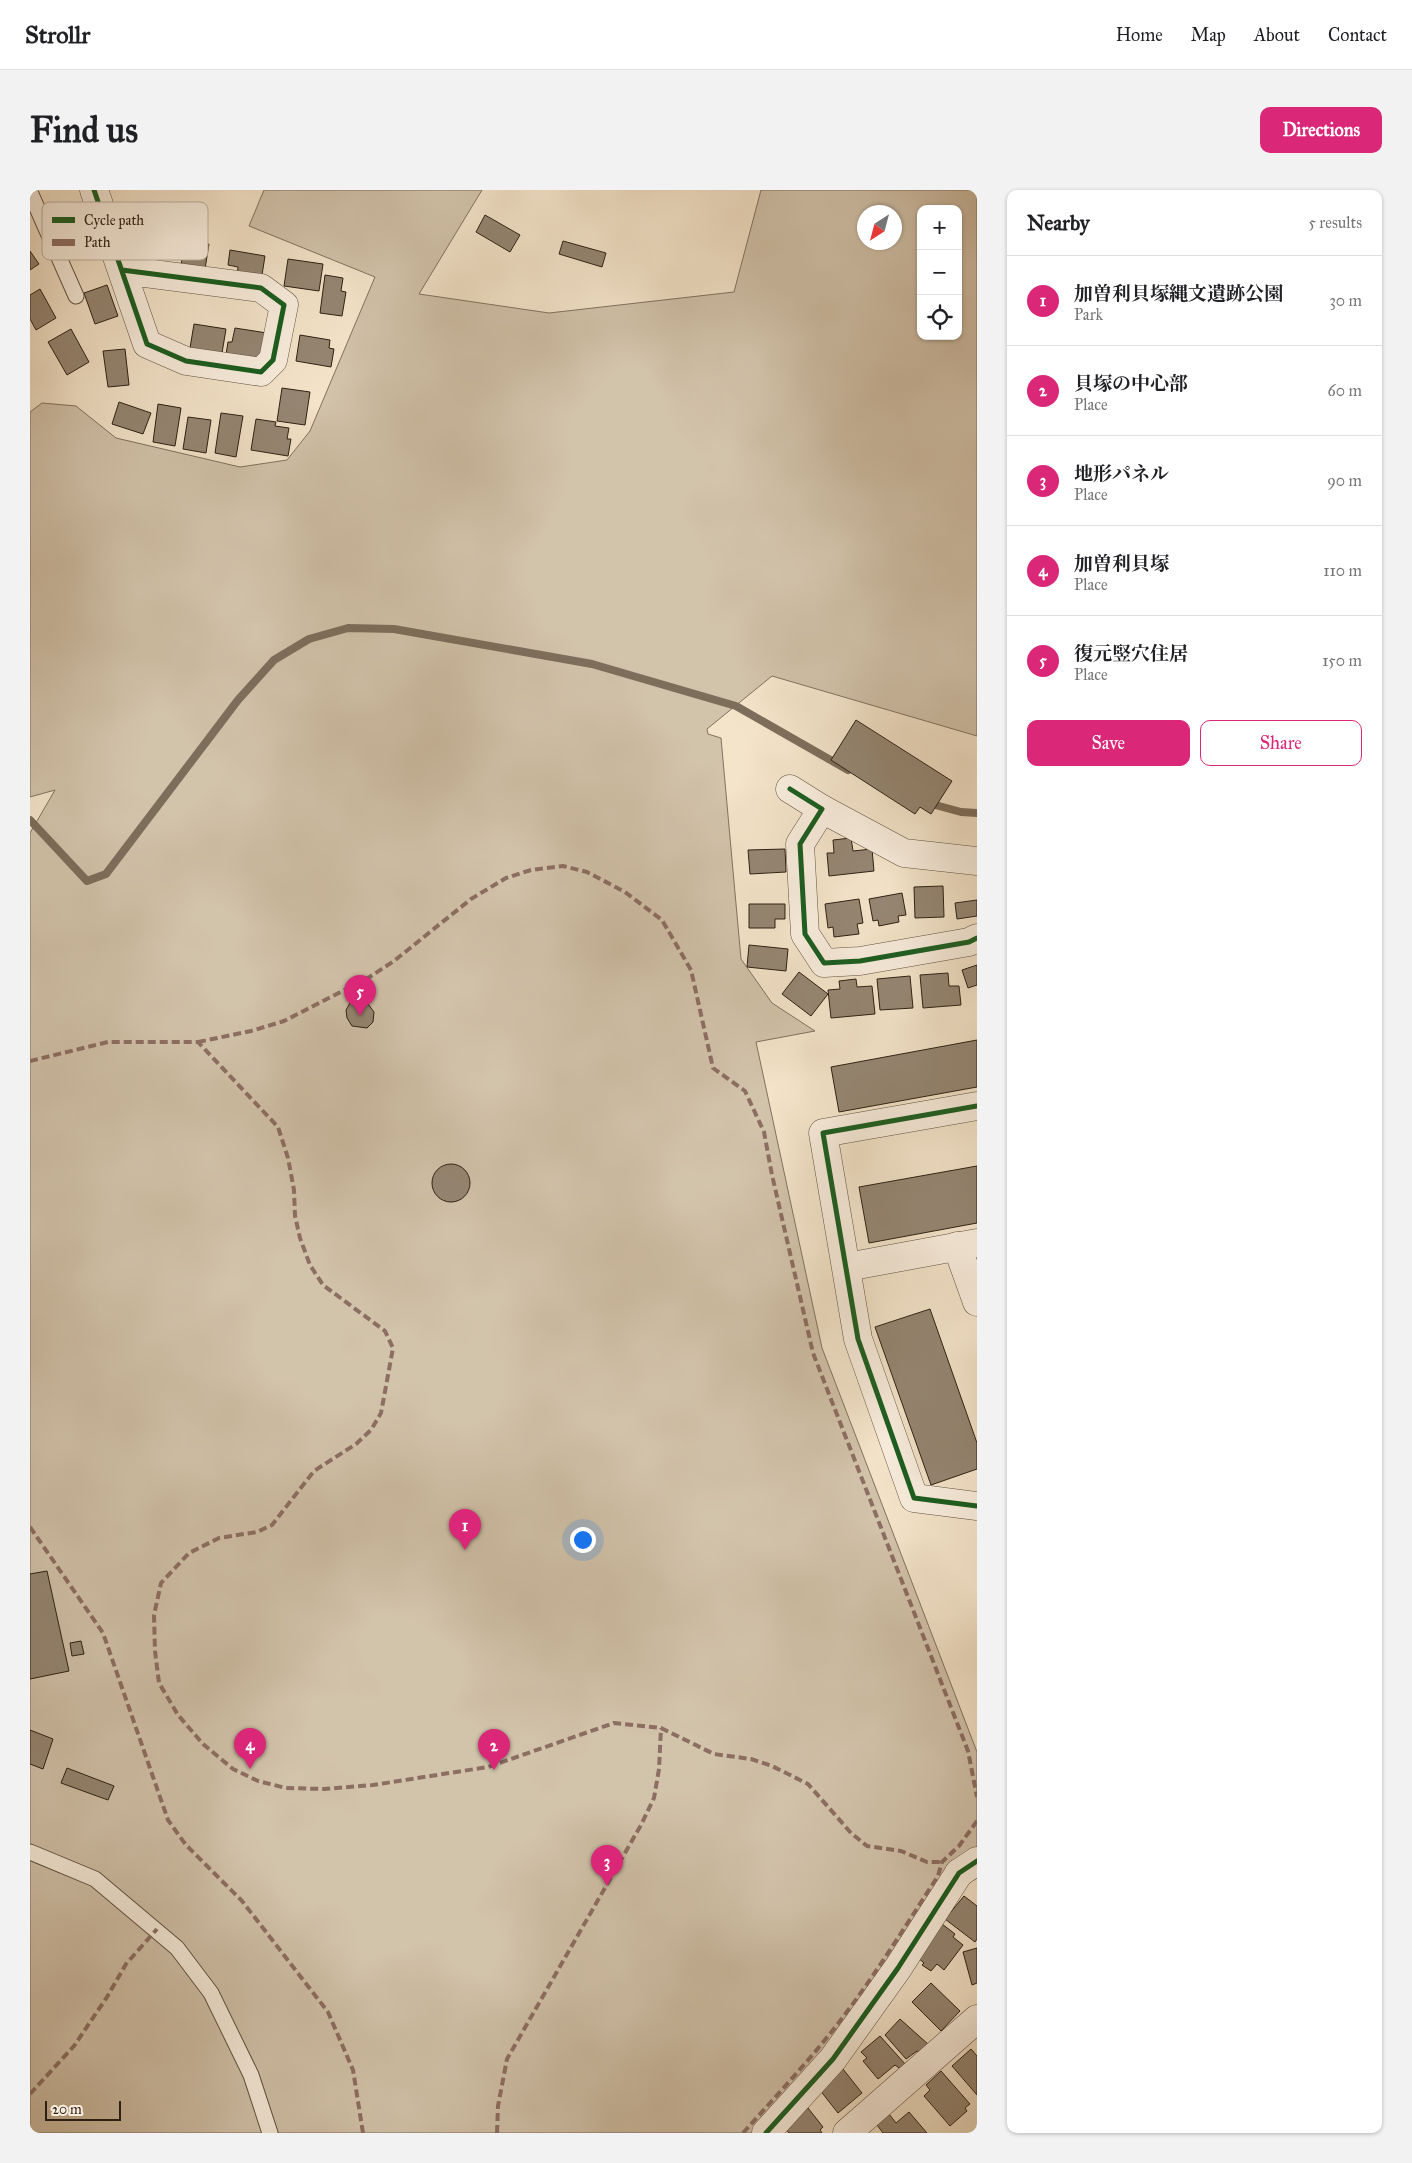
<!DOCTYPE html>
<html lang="en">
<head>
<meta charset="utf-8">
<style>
	body { margin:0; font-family:"IM FELL Great Primer","Noto Serif JP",serif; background:#f2f2f2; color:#202124 }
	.controls { position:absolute; right:15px; top:15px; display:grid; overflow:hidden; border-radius:10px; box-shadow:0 1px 4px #0004 }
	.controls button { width:45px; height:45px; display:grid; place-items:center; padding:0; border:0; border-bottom:1px solid #e0e0e0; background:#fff; color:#202124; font:25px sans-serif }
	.compass { position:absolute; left:827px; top:15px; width:45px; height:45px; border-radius:50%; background:#fff; box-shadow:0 1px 4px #0004; rotate:216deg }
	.scale { position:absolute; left:15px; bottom:12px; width:76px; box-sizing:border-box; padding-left:5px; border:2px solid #2e2114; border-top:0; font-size:14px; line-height:18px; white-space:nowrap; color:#2e2114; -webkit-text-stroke:4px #f8eddd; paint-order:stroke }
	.you { position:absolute; left:552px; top:1349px; width:18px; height:18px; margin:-12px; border:4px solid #fff; border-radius:50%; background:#1a73e8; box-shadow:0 0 0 8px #1a73e833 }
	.badge { display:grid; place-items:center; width:32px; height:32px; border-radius:50%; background:#db2777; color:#fff; font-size:16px; font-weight:700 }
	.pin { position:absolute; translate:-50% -41px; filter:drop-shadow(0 1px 2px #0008) }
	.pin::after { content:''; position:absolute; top:26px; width:18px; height:15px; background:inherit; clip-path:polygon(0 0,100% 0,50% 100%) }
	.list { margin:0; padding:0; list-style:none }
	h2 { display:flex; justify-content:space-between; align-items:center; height:65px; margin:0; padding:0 20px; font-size:21px }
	h2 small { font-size:16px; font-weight:400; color:#757577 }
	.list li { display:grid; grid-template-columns:32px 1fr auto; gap:15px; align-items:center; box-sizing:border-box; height:90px; padding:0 20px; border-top:1px solid #e0e0e0 }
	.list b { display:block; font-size:19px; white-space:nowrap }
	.list p { margin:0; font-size:16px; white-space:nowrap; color:#757577 }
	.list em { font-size:16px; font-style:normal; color:#757577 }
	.actions { display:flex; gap:10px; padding:15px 20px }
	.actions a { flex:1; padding:11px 0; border:1px solid #db2777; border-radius:10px; text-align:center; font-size:18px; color:#db2777 }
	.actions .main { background:#db2777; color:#fff }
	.icon { flex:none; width:28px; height:28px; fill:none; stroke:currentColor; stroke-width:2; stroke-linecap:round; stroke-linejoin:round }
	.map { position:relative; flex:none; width:947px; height:1943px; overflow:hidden; border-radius:10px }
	header { display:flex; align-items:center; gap:30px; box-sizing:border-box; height:70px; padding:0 25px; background:#fff; border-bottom:1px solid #e0e0e0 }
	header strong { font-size:24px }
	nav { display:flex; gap:28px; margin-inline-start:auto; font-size:18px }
	.intro { display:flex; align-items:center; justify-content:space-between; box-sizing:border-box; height:120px; padding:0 30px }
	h1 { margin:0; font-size:35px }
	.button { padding:12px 22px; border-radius:10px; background:#db2777; color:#fff; font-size:18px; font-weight:700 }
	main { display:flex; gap:30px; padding:0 30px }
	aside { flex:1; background:#fff; border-radius:10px; box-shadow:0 1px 4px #0004 }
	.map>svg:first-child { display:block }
</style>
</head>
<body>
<header>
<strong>Strollr</strong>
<nav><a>Home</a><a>Map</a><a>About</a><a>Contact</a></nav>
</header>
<div class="intro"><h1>Find us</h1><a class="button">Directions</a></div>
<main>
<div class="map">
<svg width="947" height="1943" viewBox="0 0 947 1943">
	<rect width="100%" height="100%" fill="#f4e4ca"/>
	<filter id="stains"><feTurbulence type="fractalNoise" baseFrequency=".004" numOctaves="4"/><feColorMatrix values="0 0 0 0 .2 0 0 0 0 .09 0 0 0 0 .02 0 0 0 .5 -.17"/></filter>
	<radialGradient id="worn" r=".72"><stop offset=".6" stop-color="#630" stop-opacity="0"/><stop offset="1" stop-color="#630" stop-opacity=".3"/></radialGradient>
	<g fill="#d2c3ab" stroke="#807260" fill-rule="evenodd">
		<path d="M 234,0 L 452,0 L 389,104 L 519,123 L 704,102 L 731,0 L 947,0 L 947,546 L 742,486 L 677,539 L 678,544 L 691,548 L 711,769 L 742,813 L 785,841 L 726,852 L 792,1158 L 947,1562 L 947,1658 L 805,1856 L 725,1943 L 0,1943 L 0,643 L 25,600 L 0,607 L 0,222 L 12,213 L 46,216 L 86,248 L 210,277 L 257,270 L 280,241 L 345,87 L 219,36 ZM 891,19 L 928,19 L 928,146 L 891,146 ZM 834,22 L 864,22 L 864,52 L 834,52 Z"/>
		<path d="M 75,22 L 125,28 L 119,75 L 95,68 Z"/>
	</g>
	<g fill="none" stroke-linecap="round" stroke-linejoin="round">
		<g stroke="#7d6e5c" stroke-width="8">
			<path d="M 898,613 L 931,622 L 947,623"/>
			<path d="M 0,630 L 57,691 L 76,684 L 208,510 L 244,470 L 279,449 L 318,438 L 364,439 L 562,474 L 706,516 L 818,580"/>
		</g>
	</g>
	<g fill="#958673" stroke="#2e2114">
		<path d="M 455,25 L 490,45 L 480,62 L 446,42 Z"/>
		<path d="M 162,41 L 177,43 L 176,54 L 179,54 L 175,79 L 151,75 L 155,50 L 160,51 Z"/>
		<path d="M 533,51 L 576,63 L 572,77 L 529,64 Z"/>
		<path d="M 200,60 L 235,66 L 232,85 L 207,87 L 208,77 L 198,75 Z"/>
		<path d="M 0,61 L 9,74 L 0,80 Z"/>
		<path d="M 258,69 L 293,74 L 289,101 L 254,96 Z"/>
		<path d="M 295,85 L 313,88 L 311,101 L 316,102 L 312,126 L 290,123 Z"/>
		<path d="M 77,95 L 88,126 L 65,134 L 54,103 Z"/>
		<path d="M 10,99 L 26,128 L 6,140 L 0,129 L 0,105 Z"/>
		<path d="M 164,134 L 196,139 L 191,169 L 159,164 Z"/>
		<path d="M 205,138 L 237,143 L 237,171 L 195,171 L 198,152 L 202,152 Z"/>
		<path d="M 41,139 L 59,172 L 37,185 L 18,152 Z"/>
		<path d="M 270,145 L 300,150 L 299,158 L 304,159 L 301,177 L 266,171 Z"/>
		<path d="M 95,159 L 99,195 L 78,197 L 73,161 Z"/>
		<path d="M 252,198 L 280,202 L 275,235 L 247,231 Z"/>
		<path d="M 89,212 L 121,223 L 113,244 L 82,234 Z"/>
		<path d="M 128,214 L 151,218 L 145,256 L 123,252 Z"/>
		<path d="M 191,223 L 213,226 L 206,267 L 185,263 Z"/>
		<path d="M 158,227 L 181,230 L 176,263 L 153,259 Z"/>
		<path d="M 226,229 L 246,232 L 245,236 L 259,238 L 257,249 L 261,249 L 258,266 L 221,260 Z"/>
		<path d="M 826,530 L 922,591 L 901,624 L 890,617 L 885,624 L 801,570 Z"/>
		<path d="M 821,648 L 823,661 L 842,659 L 844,681 L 799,686 L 797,663 L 804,663 L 803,650 Z"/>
		<path d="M 755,659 L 756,682 L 720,684 L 718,660 Z"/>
		<path d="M 913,696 L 914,727 L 885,728 L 884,697 Z"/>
		<path d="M 872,703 L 876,725 L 868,726 L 869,732 L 849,736 L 848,730 L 843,731 L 839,709 Z"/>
		<path d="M 829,709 L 833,733 L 827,734 L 829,744 L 804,747 L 803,737 L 798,738 L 795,714 Z"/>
		<path d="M 947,710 L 947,726 L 927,729 L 925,713 Z"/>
		<path d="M 719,714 L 755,714 L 755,729 L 745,729 L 745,738 L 719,738 Z"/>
		<path d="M 719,755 L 758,759 L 756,781 L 717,777 Z"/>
		<path d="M 947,775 L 947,795 L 938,798 L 932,780 Z"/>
		<path d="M 769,782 L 798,804 L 781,826 L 752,804 Z"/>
		<path d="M 918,783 L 919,796 L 929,796 L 931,815 L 893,818 L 890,785 Z"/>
		<path d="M 880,786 L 883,818 L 850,820 L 847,789 Z"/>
		<path d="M 826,789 L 827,797 L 842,796 L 845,824 L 801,828 L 798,800 L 810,799 L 809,791 Z"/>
		<path d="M 330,811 L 338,814 L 344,822 L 343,832 L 337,838 L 322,836 L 317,828 L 316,820 L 320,813 Z"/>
		<path d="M 947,850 L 947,897 L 809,922 L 801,877 Z"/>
		<circle cx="421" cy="993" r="19"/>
		<path d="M 947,976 L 947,1033 L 839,1053 L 829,997 Z"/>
		<path d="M 900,1119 L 947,1253 L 947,1279 L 901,1295 L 845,1137 Z"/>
		<path d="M 17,1381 L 39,1481 L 0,1489 L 0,1384 Z"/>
		<path d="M 51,1451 L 54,1464 L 42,1466 L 40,1453 Z"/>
		<path d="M 0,1540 L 23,1549 L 13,1579 L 0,1574 Z"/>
		<path d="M 37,1578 L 84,1596 L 78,1610 L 31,1593 Z"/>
		<path d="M 934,1706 L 947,1716 L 947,1749 L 945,1752 L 915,1729 Z"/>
		<path d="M 909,1729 L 914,1732 L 912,1734 L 925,1744 L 923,1747 L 933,1755 L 914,1780 L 907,1774 L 901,1781 L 892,1775 L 894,1773 L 887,1767 Z"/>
		<path d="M 947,1758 L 947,1793 L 942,1795 L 933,1762 Z"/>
		<path d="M 901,1793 L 930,1821 L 911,1841 L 882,1812 Z"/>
		<path d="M 870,1829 L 899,1855 L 891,1863 L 887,1861 L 876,1869 L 855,1845 Z"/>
		<path d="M 850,1846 L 876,1875 L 872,1880 L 865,1875 L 848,1889 L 833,1871 L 837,1868 L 831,1862 Z"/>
		<path d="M 941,1859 L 947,1866 L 947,1905 L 922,1876 Z"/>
		<path d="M 813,1879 L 832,1903 L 808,1923 L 789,1899 Z"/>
		<path d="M 911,1881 L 940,1914 L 935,1918 L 937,1921 L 920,1936 L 894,1906 L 900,1900 L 896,1895 Z"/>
		<path d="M 778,1918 L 793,1937 L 790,1940 L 792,1943 L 759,1943 L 752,1935 Z"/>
		<path d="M 879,1922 L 897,1943 L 853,1943 L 847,1935 L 859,1924 L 866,1933 Z"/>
	</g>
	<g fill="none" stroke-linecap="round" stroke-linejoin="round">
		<g stroke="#605242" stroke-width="17">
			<g id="service">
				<path d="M 0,2 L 46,106"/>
				<path d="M 0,1662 L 65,1689 L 147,1758 L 181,1803 L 221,1885 L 240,1943"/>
			</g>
		</g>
		<g stroke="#605242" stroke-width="29">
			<g id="minor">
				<path d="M 64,0 L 117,154 L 156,171 L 231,182 L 243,170 L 254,115 L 231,98 L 92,80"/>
				<path d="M 760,599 L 792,619 L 770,654 L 775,744 L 794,773 L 830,771 L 939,752 L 947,748"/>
				<path d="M 792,619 L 874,663 L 947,671"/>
				<path d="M 947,916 L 793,943 L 828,1149 L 884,1308 L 947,1316"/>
				<path d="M 927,1056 L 947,1112"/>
				<path d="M 817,1077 L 947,1053"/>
				<path d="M 736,1943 L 803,1869 L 868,1778 L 929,1683"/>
				<path d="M 817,1943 L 947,1829"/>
			</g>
		</g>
		<g stroke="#605242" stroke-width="29">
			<path id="tertiary" d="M 929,1683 L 947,1671"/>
		</g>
		<use href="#service" stroke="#f8eddd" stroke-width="15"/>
		<use href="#minor" stroke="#f8eddd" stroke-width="28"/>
		<use href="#tertiary" stroke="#f8eddd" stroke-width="28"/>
		<g stroke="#8d6e63" stroke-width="4" stroke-dasharray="8 4" stroke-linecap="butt">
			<path d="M 168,852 L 221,841 L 254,831 L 338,788 L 364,771 L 441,709 L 476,688 L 501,680 L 533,676 L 557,682 L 595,702 L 632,730 L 661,780 L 683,878 L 715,901 L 734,942 L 742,985 L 783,1163 L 938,1561 L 947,1607"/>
			<path d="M 0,871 L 78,852 L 168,852 L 248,937 L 258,968 L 264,1000 L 265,1026 L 270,1048 L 280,1075 L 293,1095 L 355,1141 L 363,1158 L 351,1223 L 341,1240 L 326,1254 L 284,1281 L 242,1335 L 227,1342 L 189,1348 L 159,1363 L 131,1393 L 124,1425 L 125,1461 L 129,1493 L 148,1525 L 173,1554 L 203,1579 L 228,1591 L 256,1598 L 294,1599 L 343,1595 L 458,1577 L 584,1533 L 631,1538 L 684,1564 L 721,1569 L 742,1576 L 778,1594 L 821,1643 L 837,1656 L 871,1661 L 897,1672 L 912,1672"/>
			<path d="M 0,1337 L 73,1443 L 138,1630 L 156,1655 L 212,1711 L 298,1822 L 323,1880 L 333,1943"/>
			<path d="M 0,1904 L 44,1856 L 77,1807 L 96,1774 L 127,1739"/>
			<path d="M 467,1943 L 468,1916 L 477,1869 L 611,1635 L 624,1608 L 629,1579 L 631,1538"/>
			<path d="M 713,1943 C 746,1906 780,1870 810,1831 C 846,1784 876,1735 908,1686 L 912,1672 L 929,1656 L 947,1631"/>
		</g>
		<g stroke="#f8eddd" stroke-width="8">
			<g id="cycleway">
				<path d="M 64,0 L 117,154 L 156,171 L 231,182 L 243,170 L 254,115 L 231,98 L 92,80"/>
				<path d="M 760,599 L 792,619 L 770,654 L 775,744 L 794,773 L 830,771 L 939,752 L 947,748"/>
				<path d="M 947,916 L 793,943 L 828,1149 L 884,1308 L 947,1316"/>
				<path d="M 736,1943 L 803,1869 L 868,1778 L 929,1683 L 947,1671"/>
			</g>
		</g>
		<use href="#cycleway" stroke="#1b5e20" stroke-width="5"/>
	</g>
	<rect x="12" y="12" width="166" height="58" rx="8" fill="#f8eddd" stroke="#bbb0a1" stroke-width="1"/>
	<rect x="22" y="27" width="23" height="6" fill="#1b5e20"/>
	<rect x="22" y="49" width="23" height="7" fill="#8d6e63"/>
	<g font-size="14" fill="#2e2114">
		<text x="54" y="35">Cycle path</text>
		<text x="54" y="57">Path</text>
	</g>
	<rect width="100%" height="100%" filter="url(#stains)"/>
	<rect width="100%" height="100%" fill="url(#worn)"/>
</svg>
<div class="controls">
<button>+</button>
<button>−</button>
<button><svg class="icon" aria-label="locate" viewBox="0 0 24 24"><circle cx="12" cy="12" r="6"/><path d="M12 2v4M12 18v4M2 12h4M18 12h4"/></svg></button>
</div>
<svg class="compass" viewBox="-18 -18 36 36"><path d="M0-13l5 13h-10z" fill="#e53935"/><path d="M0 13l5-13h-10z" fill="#757577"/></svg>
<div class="scale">20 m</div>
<div class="you"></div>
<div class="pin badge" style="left:435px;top:1360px">1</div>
<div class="pin badge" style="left:464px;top:1580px">2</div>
<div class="pin badge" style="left:577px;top:1696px">3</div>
<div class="pin badge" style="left:220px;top:1579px">4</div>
<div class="pin badge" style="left:330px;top:826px">5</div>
</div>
<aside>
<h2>Nearby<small>5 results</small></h2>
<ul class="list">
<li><span class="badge">1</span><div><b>加曽利貝塚縄文遺跡公園</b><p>Park</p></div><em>30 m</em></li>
<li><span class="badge">2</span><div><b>貝塚の中心部</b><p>Place</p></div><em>60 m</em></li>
<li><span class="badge">3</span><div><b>地形パネル</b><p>Place</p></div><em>90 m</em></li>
<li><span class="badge">4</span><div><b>加曽利貝塚</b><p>Place</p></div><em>110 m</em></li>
<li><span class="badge">5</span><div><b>復元竪穴住居</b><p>Place</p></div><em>150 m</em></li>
</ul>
<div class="actions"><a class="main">Save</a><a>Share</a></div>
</aside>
</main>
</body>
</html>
